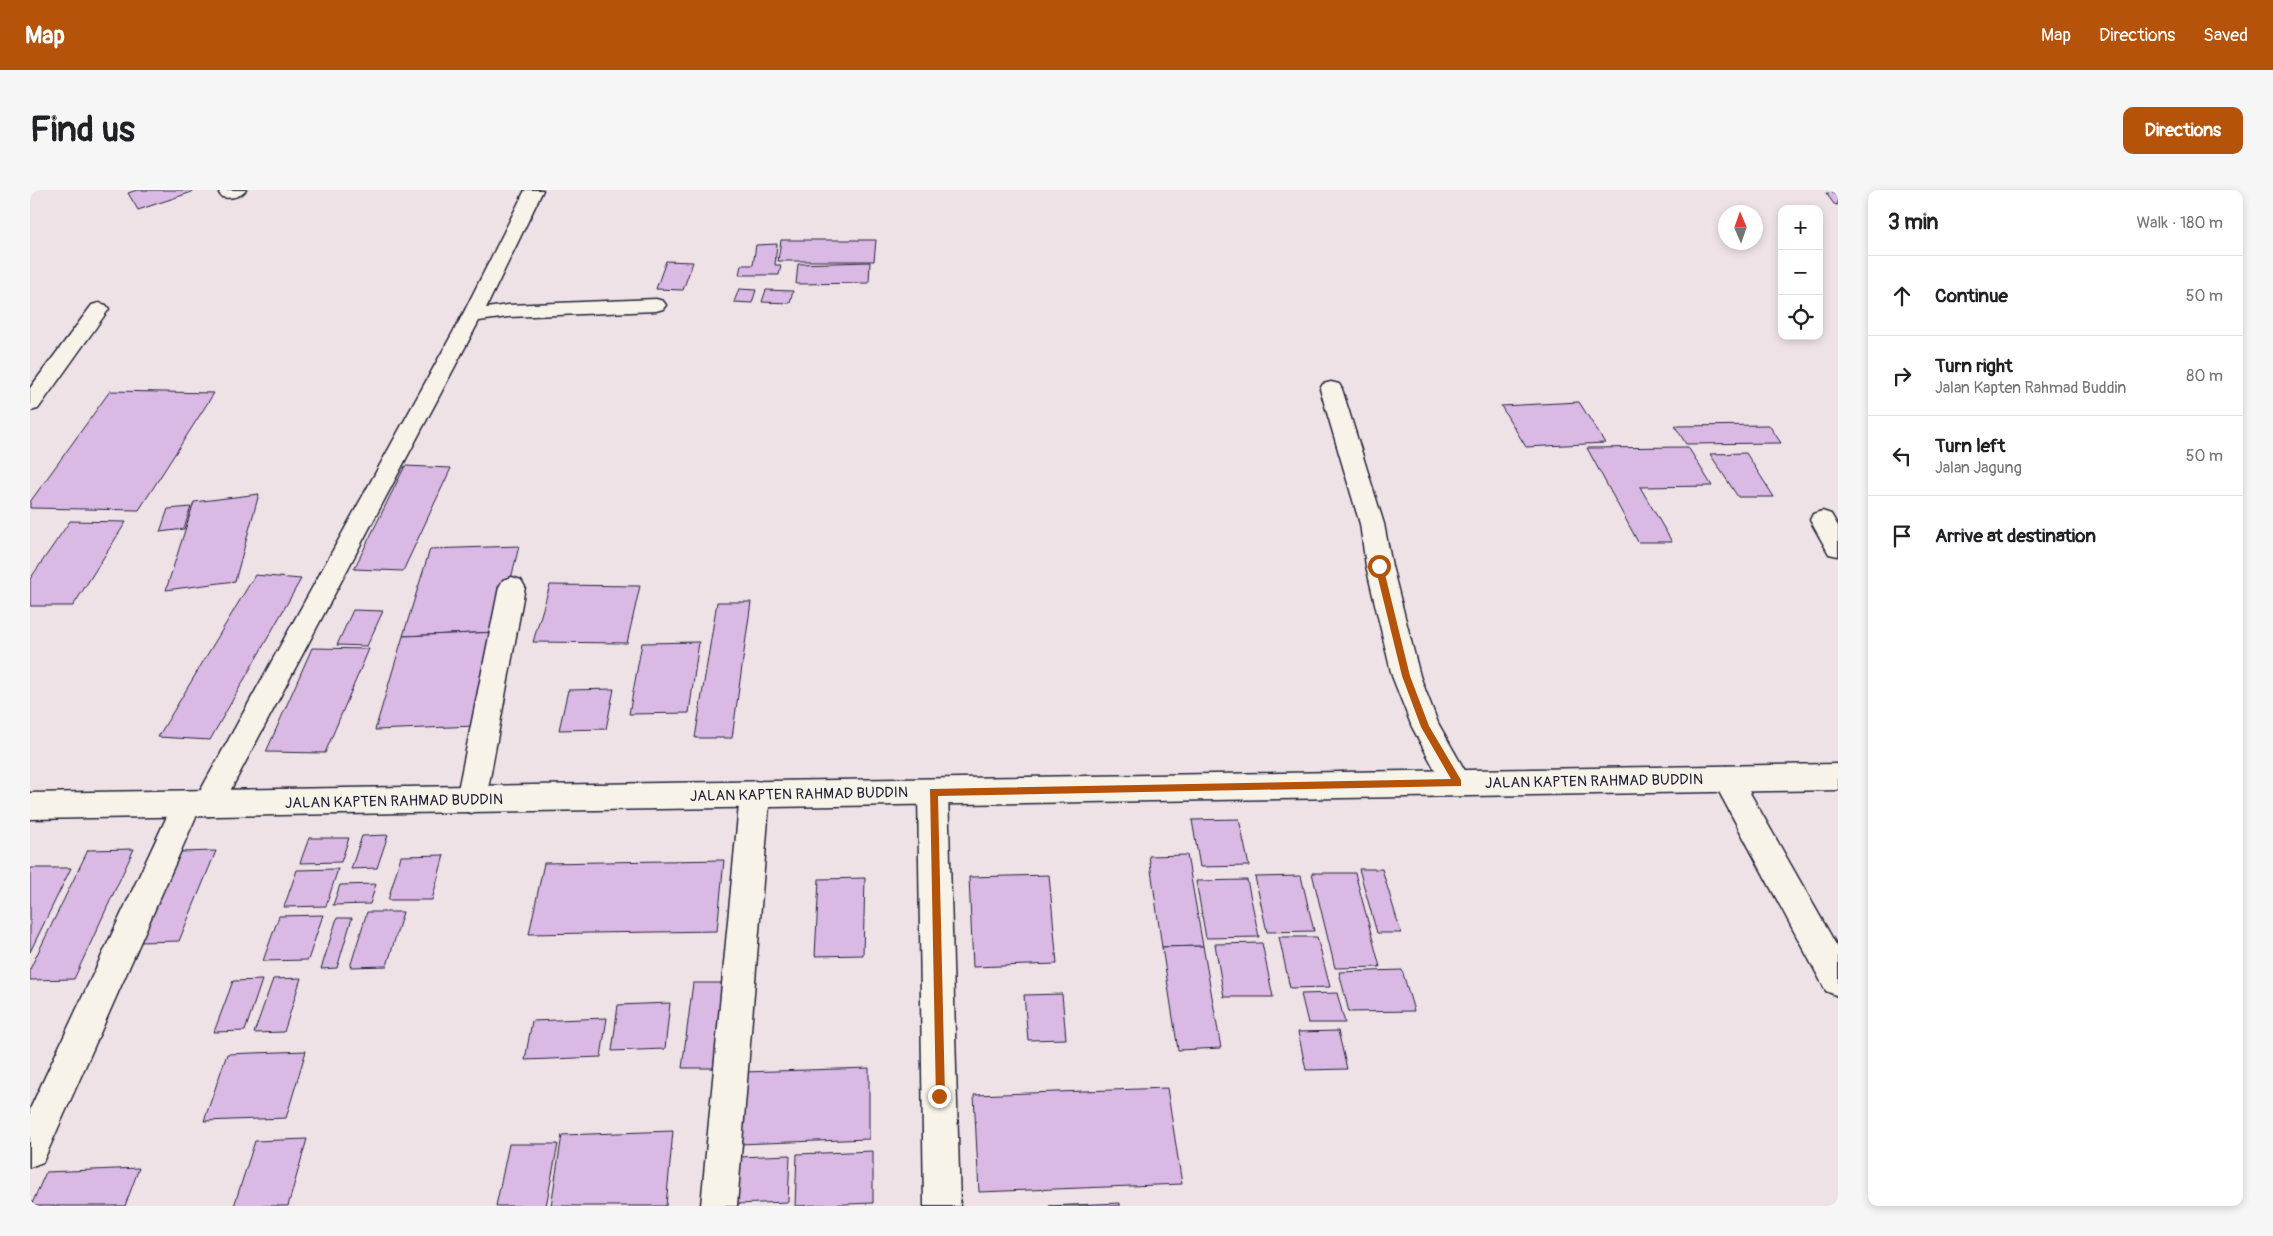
<!DOCTYPE html>
<html lang="en">
<head>
<meta charset="utf-8">
<style>
	body { margin:0; font-family:Pangolin,sans-serif; background:#f6f6f6; color:#202124 }
	.controls { position:absolute; right:15px; top:15px; display:grid; overflow:hidden; border-radius:10px; box-shadow:0 2px 8px #0003 }
	.controls button { width:45px; height:45px; display:grid; place-items:center; padding:0; border:0; border-bottom:1px solid #e0e0e0; background:#fff; color:#202124; font:25px sans-serif }
	.compass { position:absolute; left:1688px; top:15px; width:45px; height:45px; border-radius:50%; background:#fff; box-shadow:0 2px 8px #0003; rotate:358deg }
	.stop { position:absolute; width:15px; height:15px; margin:-11px; border:4px solid #b45309; border-radius:50%; background:#fff }
	.stop.end { background:#b45309; border-color:#fff; box-shadow:0 1px 5px #0008 }
	.list { margin:0; padding:0; list-style:none }
	h2 { display:flex; justify-content:space-between; align-items:center; height:65px; margin:0; padding:0 20px; font-size:21px }
	h2 small { font-size:16px; font-weight:400; color:#757577 }
	.list li { display:grid; grid-template-columns:32px 1fr auto; gap:15px; align-items:center; box-sizing:border-box; height:80px; padding:0 20px; border-top:1px solid #e0e0e0 }
	.list b { display:block; font-size:19px; white-space:nowrap }
	.list p { margin:0; font-size:16px; white-space:nowrap; color:#757577 }
	.list em { font-size:16px; font-style:normal; color:#757577 }
	.icon { flex:none; width:28px; height:28px; fill:none; stroke:currentColor; stroke-width:2; stroke-linecap:round; stroke-linejoin:round }
	.map { position:relative; flex:none; width:1808px; height:1016px; overflow:hidden; border-radius:10px }
	header { display:flex; align-items:center; gap:30px; box-sizing:border-box; height:70px; padding:0 25px; background:#b45309; color:#fff }
	header strong { font-size:24px }
	nav { display:flex; gap:28px; margin-inline-start:auto; font-size:18px }
	.intro { display:flex; align-items:center; justify-content:space-between; box-sizing:border-box; height:120px; padding:0 30px }
	h1 { margin:0; font-size:35px }
	.button { padding:12px 22px; border-radius:10px; background:#b45309; color:#fff; font-size:18px; font-weight:700 }
	main { display:flex; gap:30px; padding:0 30px }
	aside { flex:1; background:#fff; border-radius:10px; box-shadow:0 2px 8px #0003 }
	.map>svg:first-child { display:block }
</style>
</head>
<body>
<header>
<strong>Map</strong>
<nav><a>Map</a><a>Directions</a><a>Saved</a></nav>
</header>
<div class="intro"><h1>Find us</h1><a class="button">Directions</a></div>
<main>
<div class="map">
<svg width="1808" height="1016" viewBox="0 0 1808 1016">
	<rect width="100%" height="100%" fill="#eee2e7"/>
	<filter id="ink" filterUnits="userSpaceOnUse"><feTurbulence type="fractalNoise" baseFrequency=".02" numOctaves="2"/><feDisplacementMap in="SourceGraphic" scale="10" xChannelSelector="R" yChannelSelector="G"/><feConvolveMatrix kernelMatrix="1 2 1 2 8 2 1 2 1" color-interpolation-filters="sRGB"/></filter>
	<g filter="url(#ink)">
		<g fill="#dab9e5" stroke="#22223b">
			<path d="M 107,0 L 161,0 L 162,2 L 108,20 L 98,3 Z"/>
			<path d="M 1796,3 L 1808,4 L 1808,15 L 1804,14 Z"/>
			<path d="M 751,50 L 846,50 L 844,71 L 748,71 Z"/>
			<path d="M 747,54 L 745,75 L 751,75 L 749,85 L 709,85 L 711,75 L 723,75 L 726,55 Z"/>
			<path d="M 636,71 L 663,72 L 653,100 L 626,99 Z"/>
			<path d="M 840,72 L 839,93 L 766,94 L 768,74 Z"/>
			<path d="M 709,99 L 726,100 L 722,113 L 704,112 Z"/>
			<path d="M 736,100 L 763,101 L 760,113 L 732,112 Z"/>
			<path d="M 80,201 L 184,203 L 109,320 L 0,318 L 0,312 Z"/>
			<path d="M 1549,212 L 1575,253 L 1496,257 L 1471,216 Z"/>
			<path d="M 1739,235 L 1751,253 L 1656,254 L 1645,236 Z"/>
			<path d="M 1658,257 L 1682,296 L 1610,297 L 1642,352 L 1608,352 L 1557,258 Z"/>
			<path d="M 1716,263 L 1744,307 L 1708,307 L 1680,264 Z"/>
			<path d="M 375,276 L 421,278 L 373,381 L 324,379 Z"/>
			<path d="M 229,304 L 205,391 L 136,400 L 164,312 Z"/>
			<path d="M 161,317 L 154,339 L 130,342 L 138,319 Z"/>
			<path d="M 40,331 L 96,332 L 43,416 L 0,416 L 0,389 Z"/>
			<path d="M 489,356 L 468,442 L 373,446 L 400,359 Z"/>
			<path d="M 225,385 L 271,389 L 180,550 L 128,547 Z"/>
			<path d="M 520,395 L 610,396 L 597,453 L 503,452 Z"/>
			<path d="M 687,412 L 721,412 L 702,548 L 665,548 Z"/>
			<path d="M 323,420 L 353,421 L 337,456 L 307,455 Z"/>
			<path d="M 468,442 L 446,536 L 345,540 L 373,446 Z"/>
			<path d="M 669,452 L 659,523 L 599,524 L 612,453 Z"/>
			<path d="M 282,458 L 339,459 L 295,563 L 236,562 Z"/>
			<path d="M 584,499 L 576,539 L 529,540 L 538,500 Z"/>
			<path d="M 1209,629 L 1219,676 L 1170,677 L 1162,630 Z"/>
			<path d="M 358,645 L 347,678 L 321,679 L 332,646 Z"/>
			<path d="M 279,648 L 319,648 L 311,672 L 270,673 Z"/>
			<path d="M 104,659 L 44,789 L 0,790 L 0,779 L 58,660 Z"/>
			<path d="M 186,661 L 149,751 L 109,752 L 148,662 Z"/>
			<path d="M 414,665 L 402,710 L 358,710 L 371,666 Z"/>
			<path d="M 1157,665 L 1173,756 L 1132,757 L 1119,666 Z"/>
			<path d="M 694,670 L 687,741 L 499,744 L 514,673 Z"/>
			<path d="M 0,678 L 41,678 L 0,762 Z"/>
			<path d="M 308,679 L 296,716 L 254,717 L 267,680 Z"/>
			<path d="M 1329,679 L 1352,679 L 1371,743 L 1347,743 Z"/>
			<path d="M 1282,683 L 1325,683 L 1350,777 L 1305,778 Z"/>
			<path d="M 1019,685 L 1027,774 L 943,777 L 939,687 Z"/>
			<path d="M 1271,686 L 1284,741 L 1237,742 L 1225,687 Z"/>
			<path d="M 835,688 L 833,765 L 785,766 L 789,689 Z"/>
			<path d="M 1217,690 L 1229,747 L 1176,748 L 1166,691 Z"/>
			<path d="M 346,694 L 340,714 L 303,715 L 310,695 Z"/>
			<path d="M 337,722 L 373,722 L 357,776 L 320,777 Z"/>
			<path d="M 293,725 L 278,770 L 233,771 L 249,726 Z"/>
			<path d="M 307,728 L 322,728 L 307,778 L 291,779 Z"/>
			<path d="M 1249,747 L 1287,747 L 1300,797 L 1260,798 Z"/>
			<path d="M 1232,753 L 1243,807 L 1194,807 L 1185,754 Z"/>
			<path d="M 1173,756 L 1191,858 L 1148,860 L 1132,757 Z"/>
			<path d="M 1372,780 L 1384,821 L 1319,822 L 1309,782 Z"/>
			<path d="M 271,788 L 254,842 L 224,843 L 243,789 Z"/>
			<path d="M 232,790 L 215,841 L 184,842 L 203,791 Z"/>
			<path d="M 663,793 L 704,793 L 695,878 L 652,878 Z"/>
			<path d="M 1307,803 L 1315,833 L 1278,833 L 1271,804 Z"/>
			<path d="M 1032,804 L 1036,849 L 998,850 L 994,805 Z"/>
			<path d="M 640,813 L 635,859 L 582,861 L 588,815 Z"/>
			<path d="M 577,828 L 571,867 L 495,870 L 502,831 Z"/>
			<path d="M 1308,841 L 1317,879 L 1276,880 L 1268,842 Z"/>
			<path d="M 276,861 L 256,928 L 174,931 L 197,864 Z"/>
			<path d="M 839,878 L 839,949 L 709,954 L 714,882 Z"/>
			<path d="M 1137,898 L 1152,994 L 949,1002 L 944,905 Z"/>
			<path d="M 643,941 L 636,1016 L 521,1016 L 532,945 Z"/>
			<path d="M 277,949 L 258,1016 L 204,1016 L 225,951 Z"/>
			<path d="M 479,954 L 528,954 L 516,1016 L 466,1016 Z"/>
			<path d="M 843,961 L 843,1013 L 765,1016 L 767,964 Z"/>
			<path d="M 760,965 L 758,1012 L 705,1014 L 708,967 Z"/>
			<path d="M 109,978 L 95,1016 L 1,1016 L 16,982 Z"/>
			<path d="M 1090,1013 L 1090,1016 L 1019,1016 Z"/>
		</g>
		<g fill="none" stroke-linecap="round" stroke-linejoin="round">
			<g stroke="#22223b" stroke-width="3">
				<g id="minor">
					<path d="M 191,0 L 216,0 C 211,7 200,9 192,7 L 189,3 Z"/>
					<path d="M 495,0 L 513,0 L 456,118 L 478,115 L 626,109 L 633,111 L 636,115 L 633,119 L 626,121 L 478,127 L 449,131 L 189,622 L 179,626 L 168,622 L 13,972 L 0,977 L 0,919 L 147,605 L 157,601 L 168,605 L 432,126 Z"/>
					<path d="M 69,113 L 76,115 L 79,119 L 8,219 L 0,221 L 0,198 L 62,115 Z"/>
					<path d="M 1301,192 L 1309,194 L 1312,199 L 1354,334 L 1362,376 L 1390,486 L 1408,533 L 1442,593 L 1437,602 L 1427,606 L 1417,602 L 1382,537 L 1362,486 L 1336,376 L 1330,334 L 1290,199 L 1293,194 Z"/>
					<path d="M 1792,321 L 1801,324 L 1808,336 L 1808,366 L 1799,364 L 1780,330 L 1783,324 Z"/>
					<path d="M 482,387 L 491,390 L 495,397 L 456,610 L 451,619 L 441,623 L 431,619 L 426,610 L 469,397 L 473,390 Z"/>
					<path d="M 1697,576 L 1707,580 L 1808,758 L 1808,806 L 1796,801 L 1687,598 L 1683,589 L 1687,580 Z"/>
					<path d="M 903,589 L 913,593 L 918,602 L 930,1016 L 894,1016 L 888,602 L 893,593 Z"/>
					<path d="M 725,591 L 735,595 L 740,604 L 707,1016 L 671,1016 L 710,604 L 715,595 Z"/>
				</g>
			</g>
			<g stroke="#22223b" stroke-width="3">
				<path id="major" d="M 1808,574 L 1808,600 L 0,629 L 0,603 Z"/>
			</g>
			<use href="#minor" fill="#f7f3e8" fill-rule="evenodd"/>
			<use href="#major" fill="#f7f3e8" fill-rule="evenodd"/>
		</g>
	</g>
	<path fill="#b45309" d="M 1349,373 L 1353,376 L 1380,486 L 1399,536 L 1431,590 L 1431,596 L 908,606 L 915,906 L 909,911 L 906,910 L 900,599 L 1421,589 L 1391,537 L 1372,486 L 1345,376 Z"/>
	<g text-anchor="middle" stroke-width="4" stroke-linejoin="round" paint-order="stroke">
		<g font-size="15" fill="#22223b" stroke="#f7f3e8">
			<text transform="translate(1564 591) rotate(-1)" y="5">JALAN KAPTEN RAHMAD BUDDIN</text>
			<text transform="translate(769 604) rotate(-1)" y="5">JALAN KAPTEN RAHMAD BUDDIN</text>
			<text transform="translate(364 611) rotate(-1)" y="5">JALAN KAPTEN RAHMAD BUDDIN</text>
		</g>
	</g>
</svg>
<div class="controls">
<button>+</button>
<button>−</button>
<button><svg class="icon" aria-label="locate" viewBox="0 0 24 24"><circle cx="12" cy="12" r="6"/><path d="M12 2v4M12 18v4M2 12h4M18 12h4"/></svg></button>
</div>
<svg class="compass" viewBox="-18 -18 36 36"><path d="M0-13l5 13h-10z" fill="#e53935"/><path d="M0 13l5-13h-10z" fill="#757577"/></svg>
<div class="stop" style="left:1349px;top:376px"></div>
<div class="stop end" style="left:909px;top:906px"></div>
</div>
<aside>
<h2>3 min<small>Walk · 180 m</small></h2>
<ul class="list">
<li><svg class="icon" aria-label="ahead" viewBox="0 0 24 24"><path d="M12 20V5M6 11l6-6 6 6"/></svg><div><b>Continue</b></div><em>50 m</em></li>
<li><svg class="icon" aria-label="right" viewBox="0 0 24 24"><path d="M7 20v-9h11M14 6l5 5-5 5"/></svg><div><b>Turn right</b><p>Jalan Kapten Rahmad Buddin</p></div><em>80 m</em></li>
<li><svg class="icon" aria-label="left" viewBox="0 0 24 24"><path d="M17 20v-9H6M10 6l-5 5 5 5"/></svg><div><b>Turn left</b><p>Jalan Jagung</p></div><em>50 m</em></li>
<li><svg class="icon" aria-label="arrive" viewBox="0 0 24 24"><path d="M6 21V4h12l-3 4 3 4H6"/></svg><div><b>Arrive at destination</b></div></li>
</ul>
</aside>
</main>
</body>
</html>
